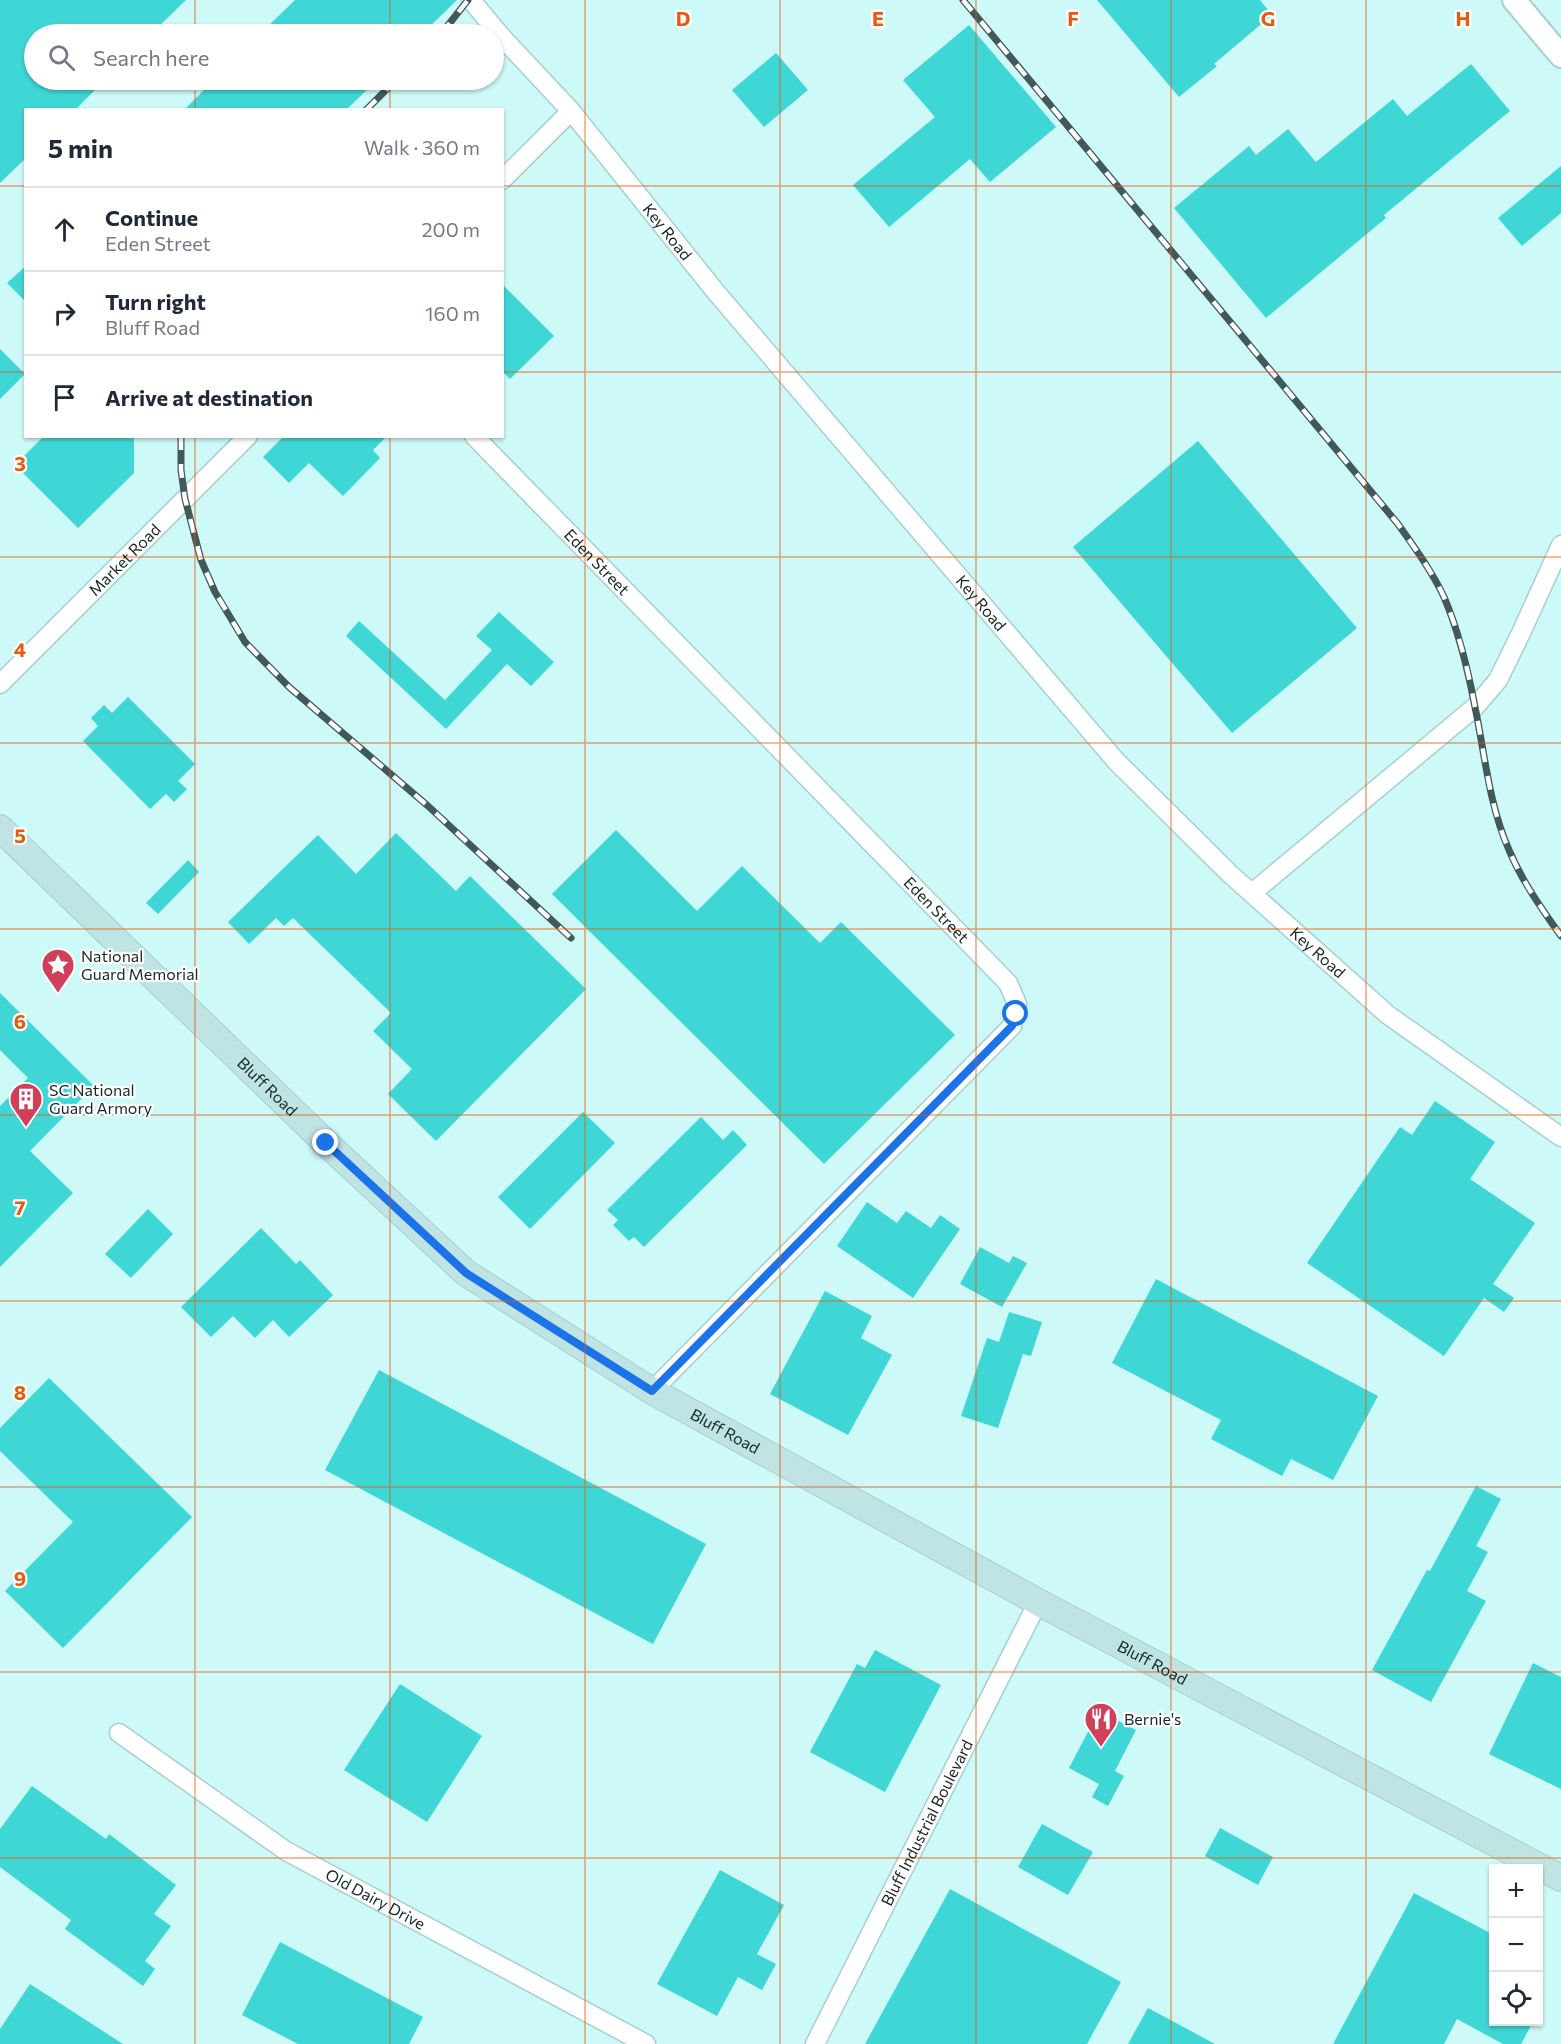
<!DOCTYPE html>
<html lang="en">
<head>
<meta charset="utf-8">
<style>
	body { margin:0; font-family:Commissioner,sans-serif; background:#f6f6f7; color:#1f2937 }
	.controls { position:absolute; right:18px; bottom:18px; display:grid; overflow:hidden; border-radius:0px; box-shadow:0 2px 4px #0004 }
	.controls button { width:54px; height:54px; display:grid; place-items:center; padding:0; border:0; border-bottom:2px solid #e0e1e3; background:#fff; color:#1f2937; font:30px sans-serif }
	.stop { position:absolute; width:18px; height:18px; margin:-14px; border:4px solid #1a73e8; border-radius:50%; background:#fff }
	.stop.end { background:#1a73e8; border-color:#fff; box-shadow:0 2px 6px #0008 }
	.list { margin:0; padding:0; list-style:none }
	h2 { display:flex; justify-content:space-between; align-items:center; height:78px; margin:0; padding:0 24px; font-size:26px }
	h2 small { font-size:20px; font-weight:400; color:#747a83 }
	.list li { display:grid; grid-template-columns:39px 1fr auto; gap:18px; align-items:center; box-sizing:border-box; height:84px; padding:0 24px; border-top:2px solid #e0e1e3 }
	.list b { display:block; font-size:22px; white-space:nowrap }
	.list p { margin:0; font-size:20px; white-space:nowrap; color:#747a83 }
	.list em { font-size:20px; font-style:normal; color:#747a83 }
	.icon { flex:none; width:33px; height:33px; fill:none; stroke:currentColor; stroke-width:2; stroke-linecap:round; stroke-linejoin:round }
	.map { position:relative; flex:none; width:1561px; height:2044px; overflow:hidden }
	.search { position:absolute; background:#fff; box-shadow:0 2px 4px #0004; left:24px; top:24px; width:480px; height:66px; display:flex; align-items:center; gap:15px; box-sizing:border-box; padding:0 21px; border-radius:33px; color:#747a83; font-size:22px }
	.panel { position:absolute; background:#fff; box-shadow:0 2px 4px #0004; left:24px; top:108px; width:480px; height:330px; border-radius:0px }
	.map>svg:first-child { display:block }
</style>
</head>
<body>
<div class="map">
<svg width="1561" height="2044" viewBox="0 0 1561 2044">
	<rect width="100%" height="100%" fill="#cdf9f8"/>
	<g fill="#3ed7d6">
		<path d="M 0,0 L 186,0 L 151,34 L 34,34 L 34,80 L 105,80 L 75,110 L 26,110 L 26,158 L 0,183 Z"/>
		<path d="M 295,0 L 457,0 L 422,34 L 260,34 Z"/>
		<path d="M 1097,0 L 1260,0 L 1272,15 L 1214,64 L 1217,66 L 1179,97 Z"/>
		<path d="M 969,25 L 1056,127 L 990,182 L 970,159 L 889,227 L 853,185 L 935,117 L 903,80 Z"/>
		<path d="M 776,53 L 808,90 L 764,127 L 732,90 Z"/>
		<path d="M 1471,64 L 1510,111 L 1384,215 L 1386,218 L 1266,318 L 1174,208 L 1249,146 L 1256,155 L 1288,129 L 1316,162 L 1393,99 L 1407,116 Z"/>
		<path d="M 214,80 L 377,80 L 346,110 L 184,110 Z"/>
		<path d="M 1561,166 L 1561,213 L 1522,246 L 1498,218 Z"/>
		<path d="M 26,266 L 26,302 L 7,283 Z"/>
		<path d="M 502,284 L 554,336 L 510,379 L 502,371 Z"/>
		<path d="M 0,349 L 25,374 L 0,399 Z"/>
		<path d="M 44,436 L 134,436 L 134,473 L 78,528 L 15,465 Z"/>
		<path d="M 284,436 L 387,436 L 373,450 L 380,458 L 343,496 L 309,463 L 289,483 L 263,457 Z"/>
		<path d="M 1198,441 L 1357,628 L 1232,733 L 1073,547 Z"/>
		<path d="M 499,612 L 554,662 L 531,686 L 507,664 L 446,729 L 346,636 L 359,621 L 445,700 L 492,650 L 476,636 Z"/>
		<path d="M 128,697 L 195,764 L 178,781 L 187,789 L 174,802 L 166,794 L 150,809 L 83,741 L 98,726 L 91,718 L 104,705 L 112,713 Z"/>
		<path d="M 616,830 L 697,911 L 742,866 L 820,943 L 841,922 L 955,1035 L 824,1164 L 552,894 Z"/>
		<path d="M 396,833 L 456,891 L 470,876 L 586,989 L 436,1141 L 388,1094 L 412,1069 L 373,1031 L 391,1013 L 293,918 L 284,926 L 276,918 L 249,944 L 228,922 L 318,835 L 356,874 Z"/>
		<path d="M 188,860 L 199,872 L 158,914 L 146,903 Z"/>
		<path d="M 0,993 L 94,1086 L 30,1151 L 73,1193 L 0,1267 L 0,1106 L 28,1078 L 0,1050 Z"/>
		<path d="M 1435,1101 L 1495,1142 L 1470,1179 L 1535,1223 L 1493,1284 L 1514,1298 L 1504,1312 L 1484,1298 L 1444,1356 L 1307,1263 L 1400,1127 L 1412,1135 Z"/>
		<path d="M 583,1112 L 615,1143 L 530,1229 L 498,1197 Z"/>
		<path d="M 701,1117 L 723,1140 L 733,1130 L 747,1145 L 644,1247 L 634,1237 L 629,1241 L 613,1225 L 618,1220 L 607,1210 Z"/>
		<path d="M 867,1202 L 897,1223 L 906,1211 L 931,1228 L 940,1215 L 960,1229 L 913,1298 L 837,1246 Z"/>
		<path d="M 148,1209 L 173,1234 L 131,1278 L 105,1254 Z"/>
		<path d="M 261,1228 L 296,1264 L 300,1260 L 333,1295 L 289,1337 L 273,1320 L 255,1338 L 233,1316 L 211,1337 L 181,1307 Z"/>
		<path d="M 980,1247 L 1009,1263 L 1013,1256 L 1027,1263 L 1002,1307 L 960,1284 Z"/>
		<path d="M 1156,1279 L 1378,1396 L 1333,1480 L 1291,1459 L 1282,1476 L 1211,1439 L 1221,1420 L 1112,1363 Z"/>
		<path d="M 825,1291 L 872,1316 L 861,1338 L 892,1355 L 848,1435 L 770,1394 Z"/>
		<path d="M 1009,1312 L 1042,1322 L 1031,1356 L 1023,1354 L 998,1428 L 961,1416 L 987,1338 L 999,1342 Z"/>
		<path d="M 379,1370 L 706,1544 L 653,1644 L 325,1470 Z"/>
		<path d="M 49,1378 L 192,1517 L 63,1648 L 5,1591 L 73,1522 L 0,1451 L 0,1428 Z"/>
		<path d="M 1476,1486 L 1501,1499 L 1476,1546 L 1488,1552 L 1467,1591 L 1486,1601 L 1431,1702 L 1372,1670 L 1427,1570 L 1430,1571 Z"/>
		<path d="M 875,1650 L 941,1685 L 885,1792 L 810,1752 L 857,1664 L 865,1668 Z"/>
		<path d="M 1533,1663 L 1561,1677 L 1561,1789 L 1489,1754 Z"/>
		<path d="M 400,1684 L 482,1736 L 427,1822 L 344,1770 Z"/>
		<path d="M 1099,1711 L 1136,1730 L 1115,1771 L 1124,1776 L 1108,1806 L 1092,1797 L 1099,1784 L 1069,1768 Z"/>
		<path d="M 32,1786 L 106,1839 L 109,1834 L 176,1885 L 154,1914 L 171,1926 L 145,1961 L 155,1969 L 143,1986 L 65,1929 L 71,1920 L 0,1867 L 0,1829 Z"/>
		<path d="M 1042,1824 L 1093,1852 L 1068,1895 L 1018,1867 Z"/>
		<path d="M 1220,1828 L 1273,1857 L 1258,1885 L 1205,1856 Z"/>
		<path d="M 720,1870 L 784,1905 L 757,1954 L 776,1964 L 762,1990 L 738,1977 L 717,2016 L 657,1984 Z"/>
		<path d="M 950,1889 L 1121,1982 L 1087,2044 L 865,2044 Z"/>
		<path d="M 1414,1893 L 1494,1935 L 1494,2022 L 1533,2022 L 1521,2044 L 1503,2044 L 1457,2019 L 1444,2044 L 1333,2044 Z"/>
		<path d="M 280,1942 L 423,2017 L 409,2044 L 298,2044 L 242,2015 Z"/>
		<path d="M 30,1984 L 123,2044 L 0,2044 L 0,2029 Z"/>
		<path d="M 1148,2008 L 1215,2044 L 1128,2044 Z"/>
	</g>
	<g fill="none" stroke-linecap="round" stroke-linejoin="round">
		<g stroke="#a6d0cf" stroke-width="21">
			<g id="minor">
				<path id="s1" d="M 471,0 L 500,35 L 571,111 L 715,291 L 1116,761 L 1230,874 L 1388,1015 L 1561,1137"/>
				<path d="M 502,180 L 571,111"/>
				<path id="s2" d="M 474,436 L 1008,983 L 1017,1004 L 1012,1026 L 652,1391"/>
				<path id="s3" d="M 0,684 L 248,436"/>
				<path d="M 1252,893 L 1475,707 L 1498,680 L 1521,633 L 1561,545"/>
				<path id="s4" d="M 119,1733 L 286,1851 L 646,2044"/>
				<path id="s5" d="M 815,2044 L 1038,1602"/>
			</g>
		</g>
		<g stroke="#a6d0cf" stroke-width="26">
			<path id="tertiary" d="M 1514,0 L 1561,56"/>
		</g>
		<g stroke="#a6d0cf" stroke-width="28">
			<g id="secondary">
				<path id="s6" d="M 0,828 L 326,1143 L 466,1273 L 652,1391 L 1038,1602 L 1561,1878"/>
			</g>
		</g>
		<use href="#minor" stroke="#fff" stroke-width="18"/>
		<use href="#tertiary" stroke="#fff" stroke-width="22"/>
		<use href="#secondary" stroke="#c0e3e3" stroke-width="26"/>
		<g stroke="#415958" stroke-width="7">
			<g id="rail">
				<path d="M 963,0 L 1398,524 C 1414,547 1432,571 1444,597 C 1459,632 1468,670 1475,707 C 1485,755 1489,805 1509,850 C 1522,881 1541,908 1561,936"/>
				<path d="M 441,34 L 468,0"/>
				<path d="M 366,110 L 396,80"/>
				<path d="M 181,436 L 181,470 L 185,499 L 201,560 L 215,592 L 245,642 L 289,687 L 428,806 L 571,938"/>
			</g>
		</g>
		<use href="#rail" stroke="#fff" stroke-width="4.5" stroke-dasharray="14" stroke-linecap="butt"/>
	</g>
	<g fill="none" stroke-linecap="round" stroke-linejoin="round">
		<path stroke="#1a73e8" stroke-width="8" d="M 326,1143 L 466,1273 L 652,1391 L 1012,1026 L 1016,1014"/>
	</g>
	<path fill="none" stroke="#e8590c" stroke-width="1.5" stroke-opacity="0.55" d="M 195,0 L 195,34M 390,0 L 390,34M 585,0 L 585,2044M 780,0 L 780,2044M 976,0 L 976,2044M 1171,0 L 1171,2044M 1366,0 L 1366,2044M 195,80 L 195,110M 390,80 L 390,110M 0,186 L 26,186M 502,186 L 1561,186M 0,372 L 26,372M 502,372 L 1561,372M 195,436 L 195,2044M 390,436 L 390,2044M 0,557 L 1561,557M 0,743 L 1561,743M 0,929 L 1561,929M 0,1115 L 1561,1115M 0,1301 L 1561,1301M 0,1487 L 1561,1487M 0,1672 L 1561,1672M 0,1858 L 1561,1858"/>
	<defs>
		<g id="sight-pin" transform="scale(1.725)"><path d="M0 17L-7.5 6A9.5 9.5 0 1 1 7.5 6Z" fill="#d0405a" stroke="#fff"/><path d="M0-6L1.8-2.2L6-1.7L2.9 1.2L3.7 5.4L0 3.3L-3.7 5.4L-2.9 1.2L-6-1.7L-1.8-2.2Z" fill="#fff"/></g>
		<g id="building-pin" transform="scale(1.725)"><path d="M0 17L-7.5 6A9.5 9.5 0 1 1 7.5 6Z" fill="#d0405a" stroke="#fff"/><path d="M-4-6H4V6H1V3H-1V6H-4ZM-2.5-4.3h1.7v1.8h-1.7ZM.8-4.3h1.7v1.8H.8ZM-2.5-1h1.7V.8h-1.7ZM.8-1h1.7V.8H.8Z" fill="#fff"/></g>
		<g id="restaurant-pin" transform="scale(1.725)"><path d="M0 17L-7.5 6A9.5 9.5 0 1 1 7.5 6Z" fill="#d0405a" stroke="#fff"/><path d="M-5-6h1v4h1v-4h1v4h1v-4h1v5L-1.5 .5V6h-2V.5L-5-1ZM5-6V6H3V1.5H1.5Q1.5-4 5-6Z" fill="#fff"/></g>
	</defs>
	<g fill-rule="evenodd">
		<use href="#sight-pin" x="58" y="965"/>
		<use href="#building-pin" x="26" y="1099"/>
		<use href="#restaurant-pin" x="1101" y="1719"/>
	</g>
	<g text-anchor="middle" stroke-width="4.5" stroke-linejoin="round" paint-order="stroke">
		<g font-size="16" fill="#162726" stroke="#fff">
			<text dy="6" stroke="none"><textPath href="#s1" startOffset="304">Key Road</textPath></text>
			<text dy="6" stroke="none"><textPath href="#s3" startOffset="176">Market Road</textPath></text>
			<text dy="6" stroke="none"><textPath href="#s2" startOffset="176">Eden Street</textPath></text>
			<text dy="6" stroke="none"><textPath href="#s1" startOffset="790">Key Road</textPath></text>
			<text dy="6" stroke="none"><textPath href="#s2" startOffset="662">Eden Street</textPath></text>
			<text dy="6" stroke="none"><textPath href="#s1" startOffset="1276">Key Road</textPath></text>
			<text dy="6" stroke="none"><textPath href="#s6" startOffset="372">Bluff Road</textPath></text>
			<text dy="6" stroke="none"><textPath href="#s6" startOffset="948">Bluff Road</textPath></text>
			<text dy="6" stroke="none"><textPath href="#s6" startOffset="1434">Bluff Road</textPath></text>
			<text dy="6" stroke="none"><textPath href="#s5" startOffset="248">Bluff Industrial Boulevard</textPath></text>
			<text dy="6" stroke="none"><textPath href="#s4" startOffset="306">Old Dairy Drive</textPath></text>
		</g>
		<g font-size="16" fill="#162726" stroke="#fff" text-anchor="start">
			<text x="81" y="962">National<tspan x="81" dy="18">Guard Memorial</tspan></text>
			<text x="49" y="1096">SC National<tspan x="49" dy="18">Guard Armory</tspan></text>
			<text x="1124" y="1725">Bernie's</text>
		</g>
	</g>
	<g font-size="20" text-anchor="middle" font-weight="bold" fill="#e8590c" stroke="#fff" stroke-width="4.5" stroke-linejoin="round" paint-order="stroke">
		<text x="683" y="26">D</text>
		<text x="878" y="26">E</text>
		<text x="1073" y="26">F</text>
		<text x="1268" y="26">G</text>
		<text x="1463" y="26">H</text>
		<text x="20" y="471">3</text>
		<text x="20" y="657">4</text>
		<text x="20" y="843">5</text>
		<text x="20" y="1029">6</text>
		<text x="20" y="1215">7</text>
		<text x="20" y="1400">8</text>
		<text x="20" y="1586">9</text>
	</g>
</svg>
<div class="controls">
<button>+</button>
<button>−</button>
<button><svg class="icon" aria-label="locate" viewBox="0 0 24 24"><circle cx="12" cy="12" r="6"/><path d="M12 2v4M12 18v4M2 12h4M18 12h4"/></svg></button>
</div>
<div class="stop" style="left:1016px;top:1014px"></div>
<div class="stop end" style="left:326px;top:1143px"></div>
<div class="search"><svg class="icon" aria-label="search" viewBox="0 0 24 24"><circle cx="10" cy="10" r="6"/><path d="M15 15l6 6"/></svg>Search here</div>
<section class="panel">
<h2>5 min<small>Walk · 360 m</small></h2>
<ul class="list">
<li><svg class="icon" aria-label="ahead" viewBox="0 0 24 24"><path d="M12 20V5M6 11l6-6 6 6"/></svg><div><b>Continue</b><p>Eden Street</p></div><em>200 m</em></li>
<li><svg class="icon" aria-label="right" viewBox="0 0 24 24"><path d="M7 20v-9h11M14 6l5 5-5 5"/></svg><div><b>Turn right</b><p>Bluff Road</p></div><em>160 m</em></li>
<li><svg class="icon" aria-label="arrive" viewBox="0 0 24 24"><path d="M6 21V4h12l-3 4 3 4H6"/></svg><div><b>Arrive at destination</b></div></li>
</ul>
</section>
</div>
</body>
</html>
